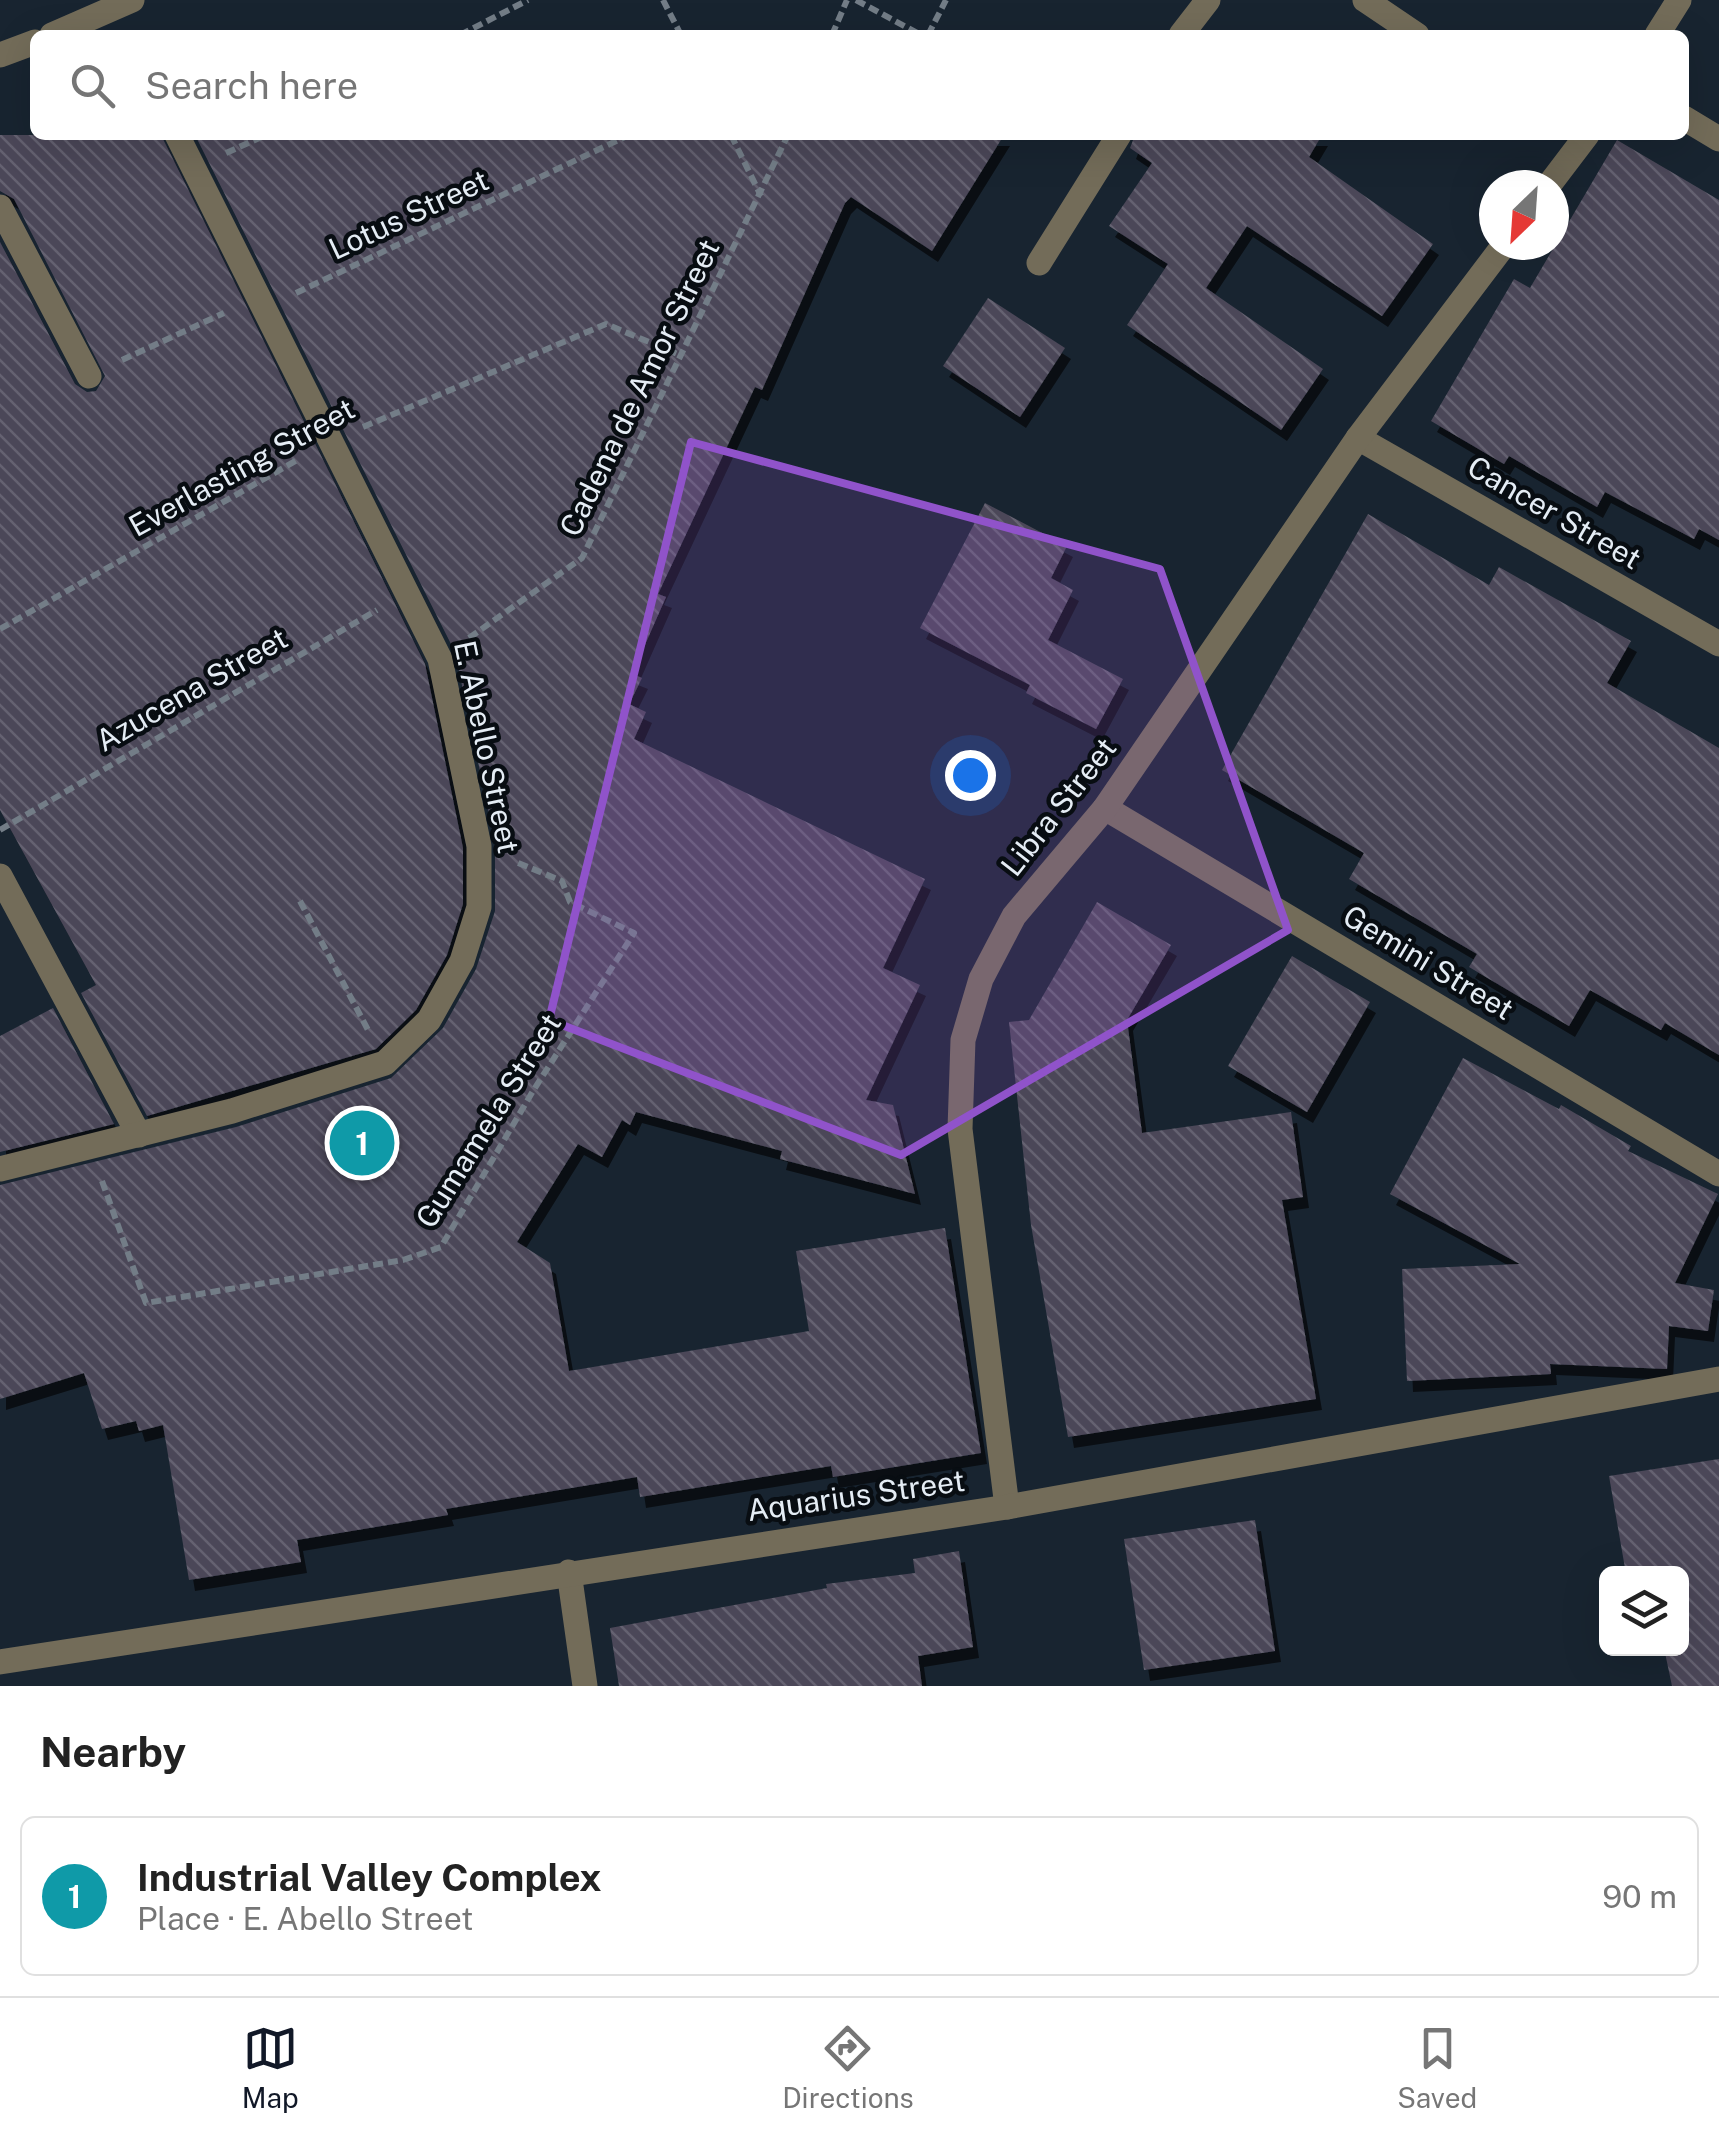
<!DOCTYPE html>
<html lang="en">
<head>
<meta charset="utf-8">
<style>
	body { margin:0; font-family:"Public Sans",sans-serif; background:#f2f2f2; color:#222 }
	.controls { position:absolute; right:30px; bottom:30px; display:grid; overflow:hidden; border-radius:15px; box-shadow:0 10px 40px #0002 }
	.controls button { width:90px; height:90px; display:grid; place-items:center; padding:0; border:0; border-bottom:2px solid #e0e0e0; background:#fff; color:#222; font:50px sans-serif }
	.compass { position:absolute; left:1479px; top:170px; width:90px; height:90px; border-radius:50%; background:#fff; box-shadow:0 10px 40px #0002; rotate:205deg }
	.you { position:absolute; left:970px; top:775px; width:35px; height:35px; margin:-25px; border:8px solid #fff; border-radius:50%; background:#1a73e8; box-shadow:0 0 0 15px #1a73e833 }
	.badge { display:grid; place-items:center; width:65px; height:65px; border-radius:50%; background:#111827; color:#fff; font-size:32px; font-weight:700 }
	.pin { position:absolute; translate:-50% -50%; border:5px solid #fff; box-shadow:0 2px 10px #0006 }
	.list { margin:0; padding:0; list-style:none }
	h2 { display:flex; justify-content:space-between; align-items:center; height:130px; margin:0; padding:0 40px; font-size:42px }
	h2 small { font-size:32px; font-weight:400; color:#767676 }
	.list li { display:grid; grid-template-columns:65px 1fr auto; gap:30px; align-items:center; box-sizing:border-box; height:160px; margin:0 20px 20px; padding:0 20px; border:2px solid #e0e0e0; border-radius:15px }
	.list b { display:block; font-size:38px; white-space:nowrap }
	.list p { margin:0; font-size:32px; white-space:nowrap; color:#767676 }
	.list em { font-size:32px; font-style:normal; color:#767676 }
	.icon { flex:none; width:55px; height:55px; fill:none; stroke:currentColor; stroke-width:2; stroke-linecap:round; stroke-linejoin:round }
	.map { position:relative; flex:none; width:1719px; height:1686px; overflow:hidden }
	.search { position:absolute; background:#fff; box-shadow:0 10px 40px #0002; left:30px; right:30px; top:30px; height:110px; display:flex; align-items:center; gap:25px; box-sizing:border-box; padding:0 35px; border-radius:15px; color:#767676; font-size:38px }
	.sheet { height:310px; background:#fff }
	nav { display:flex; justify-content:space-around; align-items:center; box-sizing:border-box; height:140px; border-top:2px solid #e0e0e0; background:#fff; font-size:28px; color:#767676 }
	nav a { display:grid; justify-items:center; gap:5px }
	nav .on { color:#111827 }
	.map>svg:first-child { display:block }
</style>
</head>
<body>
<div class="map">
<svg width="1719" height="1686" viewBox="0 0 1719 1686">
	<defs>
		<pattern id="building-back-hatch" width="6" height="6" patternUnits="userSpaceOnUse" patternTransform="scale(2.5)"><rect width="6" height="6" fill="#4b4758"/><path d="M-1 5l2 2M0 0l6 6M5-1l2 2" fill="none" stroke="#656271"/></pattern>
		<filter id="shadow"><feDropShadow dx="6" dy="11" stdDeviation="0" flood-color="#0009"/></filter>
	</defs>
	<rect width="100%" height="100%" fill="#182430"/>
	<g fill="url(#building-back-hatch)" filter="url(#shadow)">
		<path d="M 0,135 L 161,135 L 425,664 L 463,848 L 463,904 L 447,955 L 416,1010 L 376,1049 L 147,1116 L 81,993 L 96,985 L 0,810 L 0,242 L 75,384 L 87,392 L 96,391 L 105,376 L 14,199 L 0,191 Z"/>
		<path d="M 195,135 L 1004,135 L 932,251 L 851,197 L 845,203 L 762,390 L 755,387 L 658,594 L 666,597 L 632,674 L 642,678 L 629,704 L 646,712 L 634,739 L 925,879 L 883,968 L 920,985 L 866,1100 L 893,1105 L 915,1194 L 780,1159 L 782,1151 L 636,1112 L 630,1125 L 622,1120 L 602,1157 L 578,1144 L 517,1242 L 550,1263 L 569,1371 L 809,1331 L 796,1251 L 945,1228 L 981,1453 L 833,1477 L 831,1466 L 640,1497 L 637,1477 L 446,1509 L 448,1515 L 297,1540 L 301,1562 L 189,1580 L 163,1425 L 139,1431 L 136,1421 L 102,1429 L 84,1373 L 0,1399 L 0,1185 L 236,1127 L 391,1078 L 443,1028 L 476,969 L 495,911 L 495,843 L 455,652 Z"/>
		<path d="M 1135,135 L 1322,135 L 1309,157 L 1433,244 L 1382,316 L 1247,226 L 1206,288 L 1323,369 L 1281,430 L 1127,325 L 1168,264 L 1109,226 L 1152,163 L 1130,148 Z"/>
		<path d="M 1617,140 L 1719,200 L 1719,540 L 1699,529 L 1694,539 L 1605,492 L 1597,507 L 1509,456 L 1504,464 L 1431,421 L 1514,279 L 1530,288 Z"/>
		<path d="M 988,298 L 1065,348 L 1020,417 L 943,366 Z"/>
		<path d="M 985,503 L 1067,546 L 1051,578 L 1073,590 L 1048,640 L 1123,679 L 1096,729 L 1026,693 L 1030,685 L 920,628 Z"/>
		<path d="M 1368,514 L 1489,585 L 1499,567 L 1631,641 L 1607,683 L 1719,748 L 1719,1055 L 1665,1023 L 1661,1030 L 1590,990 L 1569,1026 L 1469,967 L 1477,954 L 1349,879 L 1364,853 L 1222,770 Z"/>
		<path d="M 1097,902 L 1171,945 L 1127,1020 L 1142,1133 L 1291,1112 L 1303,1197 L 1282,1200 L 1316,1399 L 1068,1437 L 1031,1225 L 1009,1022 L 1029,1020 Z"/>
		<path d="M 1292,956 L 1370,1002 L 1307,1112 L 1228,1066 Z"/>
		<path d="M 53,1008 L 114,1124 L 0,1152 L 0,1036 Z"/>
		<path d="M 1463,1058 L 1559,1109 L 1561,1105 L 1631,1146 L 1628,1151 L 1718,1194 L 1675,1283 L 1714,1290 L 1708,1331 L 1669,1326 L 1667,1369 L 1550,1364 L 1551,1374 L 1407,1381 L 1402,1269 L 1520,1264 L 1390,1194 Z"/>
		<path d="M 1719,1459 L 1719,1686 L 1672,1686 L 1664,1648 L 1682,1648 L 1682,1574 L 1626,1574 L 1609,1476 Z"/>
		<path d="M 1255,1520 L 1275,1651 L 1144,1670 L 1124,1539 Z"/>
		<path d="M 959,1551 L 973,1647 L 918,1656 L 922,1686 L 619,1686 L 610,1628 L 827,1588 L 826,1584 L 915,1573 L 913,1559 Z"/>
	</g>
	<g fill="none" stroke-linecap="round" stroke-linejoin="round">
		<g stroke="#737d87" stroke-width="6" stroke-dasharray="10 5" stroke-linecap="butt">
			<path d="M 663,0 L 681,35"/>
			<path d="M 856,0 L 921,35"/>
			<path d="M 460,35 L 528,0"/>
			<path d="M 832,35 L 847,0"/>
			<path d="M 928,35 L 946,0"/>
			<path d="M 731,135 L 761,196"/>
			<path d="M 226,153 L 266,135"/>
			<path d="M 296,293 L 629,135"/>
			<path d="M 122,360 L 224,313"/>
			<path d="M 363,427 L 606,324 L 680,355"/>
			<path d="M 0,629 L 299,459"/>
			<path d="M 469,638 L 582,558 L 788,135"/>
			<path d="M 0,830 L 377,610"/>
			<path d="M 300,901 L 368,1030"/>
			<path d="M 102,1181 L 146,1303 L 403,1260 L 441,1247 L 533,1091 L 634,933 L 570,902 L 562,881 L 516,862"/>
		</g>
		<g stroke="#736c59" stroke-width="25">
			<path d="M 1365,0 L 1417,35"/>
			<path d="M 52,35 L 132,0"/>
			<path d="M 1181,35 L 1208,0"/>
			<path d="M 1657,35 L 1679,0"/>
			<path d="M 0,55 L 35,42"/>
			<path d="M 1684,118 L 1719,139"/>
			<path d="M 1549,185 L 1587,135"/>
			<path d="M 0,207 L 89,376"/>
			<path d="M 1039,263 L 1119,135"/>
			<path d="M 1358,438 L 1719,644"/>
			<path d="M 1105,808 L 1719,1174"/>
			<path d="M 0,876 L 139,1135"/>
			<path d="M 0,1169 L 232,1111 L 385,1063 L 429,1020 L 462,961 L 479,907 L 479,846 L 440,659 L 177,135"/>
			<path d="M 1007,1507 L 960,1129 L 963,1040 L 981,979 L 1014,916 L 1105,808 L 1358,438 L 1504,245"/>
			<path d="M 569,1572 L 585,1686"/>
			<path d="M 0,1662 L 1007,1507 L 1719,1379"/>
		</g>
	</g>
	<path fill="#9053ca" fill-opacity="0.2" stroke="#9053ca" stroke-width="8" stroke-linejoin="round" d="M 691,442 L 1160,569 L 1288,930 L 901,1155 L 549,1020 Z"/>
	<g text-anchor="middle" stroke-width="9" stroke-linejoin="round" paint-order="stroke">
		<g font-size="30" fill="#e5edf5" stroke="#080d12">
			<text transform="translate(409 215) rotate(-25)" y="10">Lotus Street</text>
			<text transform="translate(640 388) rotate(-64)" y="10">Cadena de Amor Street</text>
			<text transform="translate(242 468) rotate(-29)" y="10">Everlasting Street</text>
			<text transform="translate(1554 513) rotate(30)" y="10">Cancer Street</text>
			<text transform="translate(192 690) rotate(-30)" y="10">Azucena Street</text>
			<text transform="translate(486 747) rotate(78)" y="10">E. Abello Street</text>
			<text transform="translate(1059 807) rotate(-52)" y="10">Libra Street</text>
			<text transform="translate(1428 963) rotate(31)" y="10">Gemini Street</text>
			<text transform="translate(489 1121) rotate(-58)" y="10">Gumamela Street</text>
			<text transform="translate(856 1496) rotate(-8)" y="10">Aquarius Street</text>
		</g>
	</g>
</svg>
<div class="controls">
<button><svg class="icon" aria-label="layers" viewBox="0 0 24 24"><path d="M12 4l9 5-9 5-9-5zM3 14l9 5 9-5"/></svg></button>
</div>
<svg class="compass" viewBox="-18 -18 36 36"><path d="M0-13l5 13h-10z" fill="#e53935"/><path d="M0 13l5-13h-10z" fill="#767676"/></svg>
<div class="you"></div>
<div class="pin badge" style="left:362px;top:1143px;background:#0f9aa8">1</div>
<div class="search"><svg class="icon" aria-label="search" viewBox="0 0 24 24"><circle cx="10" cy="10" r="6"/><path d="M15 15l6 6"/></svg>Search here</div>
</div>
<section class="sheet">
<h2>Nearby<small></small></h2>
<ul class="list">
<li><span class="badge" style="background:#0f9aa8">1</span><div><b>Industrial Valley Complex</b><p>Place · E. Abello Street</p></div><em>90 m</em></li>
</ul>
</section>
<nav>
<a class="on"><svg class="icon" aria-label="map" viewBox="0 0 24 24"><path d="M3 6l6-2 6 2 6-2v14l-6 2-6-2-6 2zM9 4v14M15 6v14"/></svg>Map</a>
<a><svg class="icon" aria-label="directions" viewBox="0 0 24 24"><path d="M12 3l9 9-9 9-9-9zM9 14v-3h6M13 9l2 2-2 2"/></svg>Directions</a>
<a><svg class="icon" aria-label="saved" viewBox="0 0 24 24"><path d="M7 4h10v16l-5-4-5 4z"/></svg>Saved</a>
</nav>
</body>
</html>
